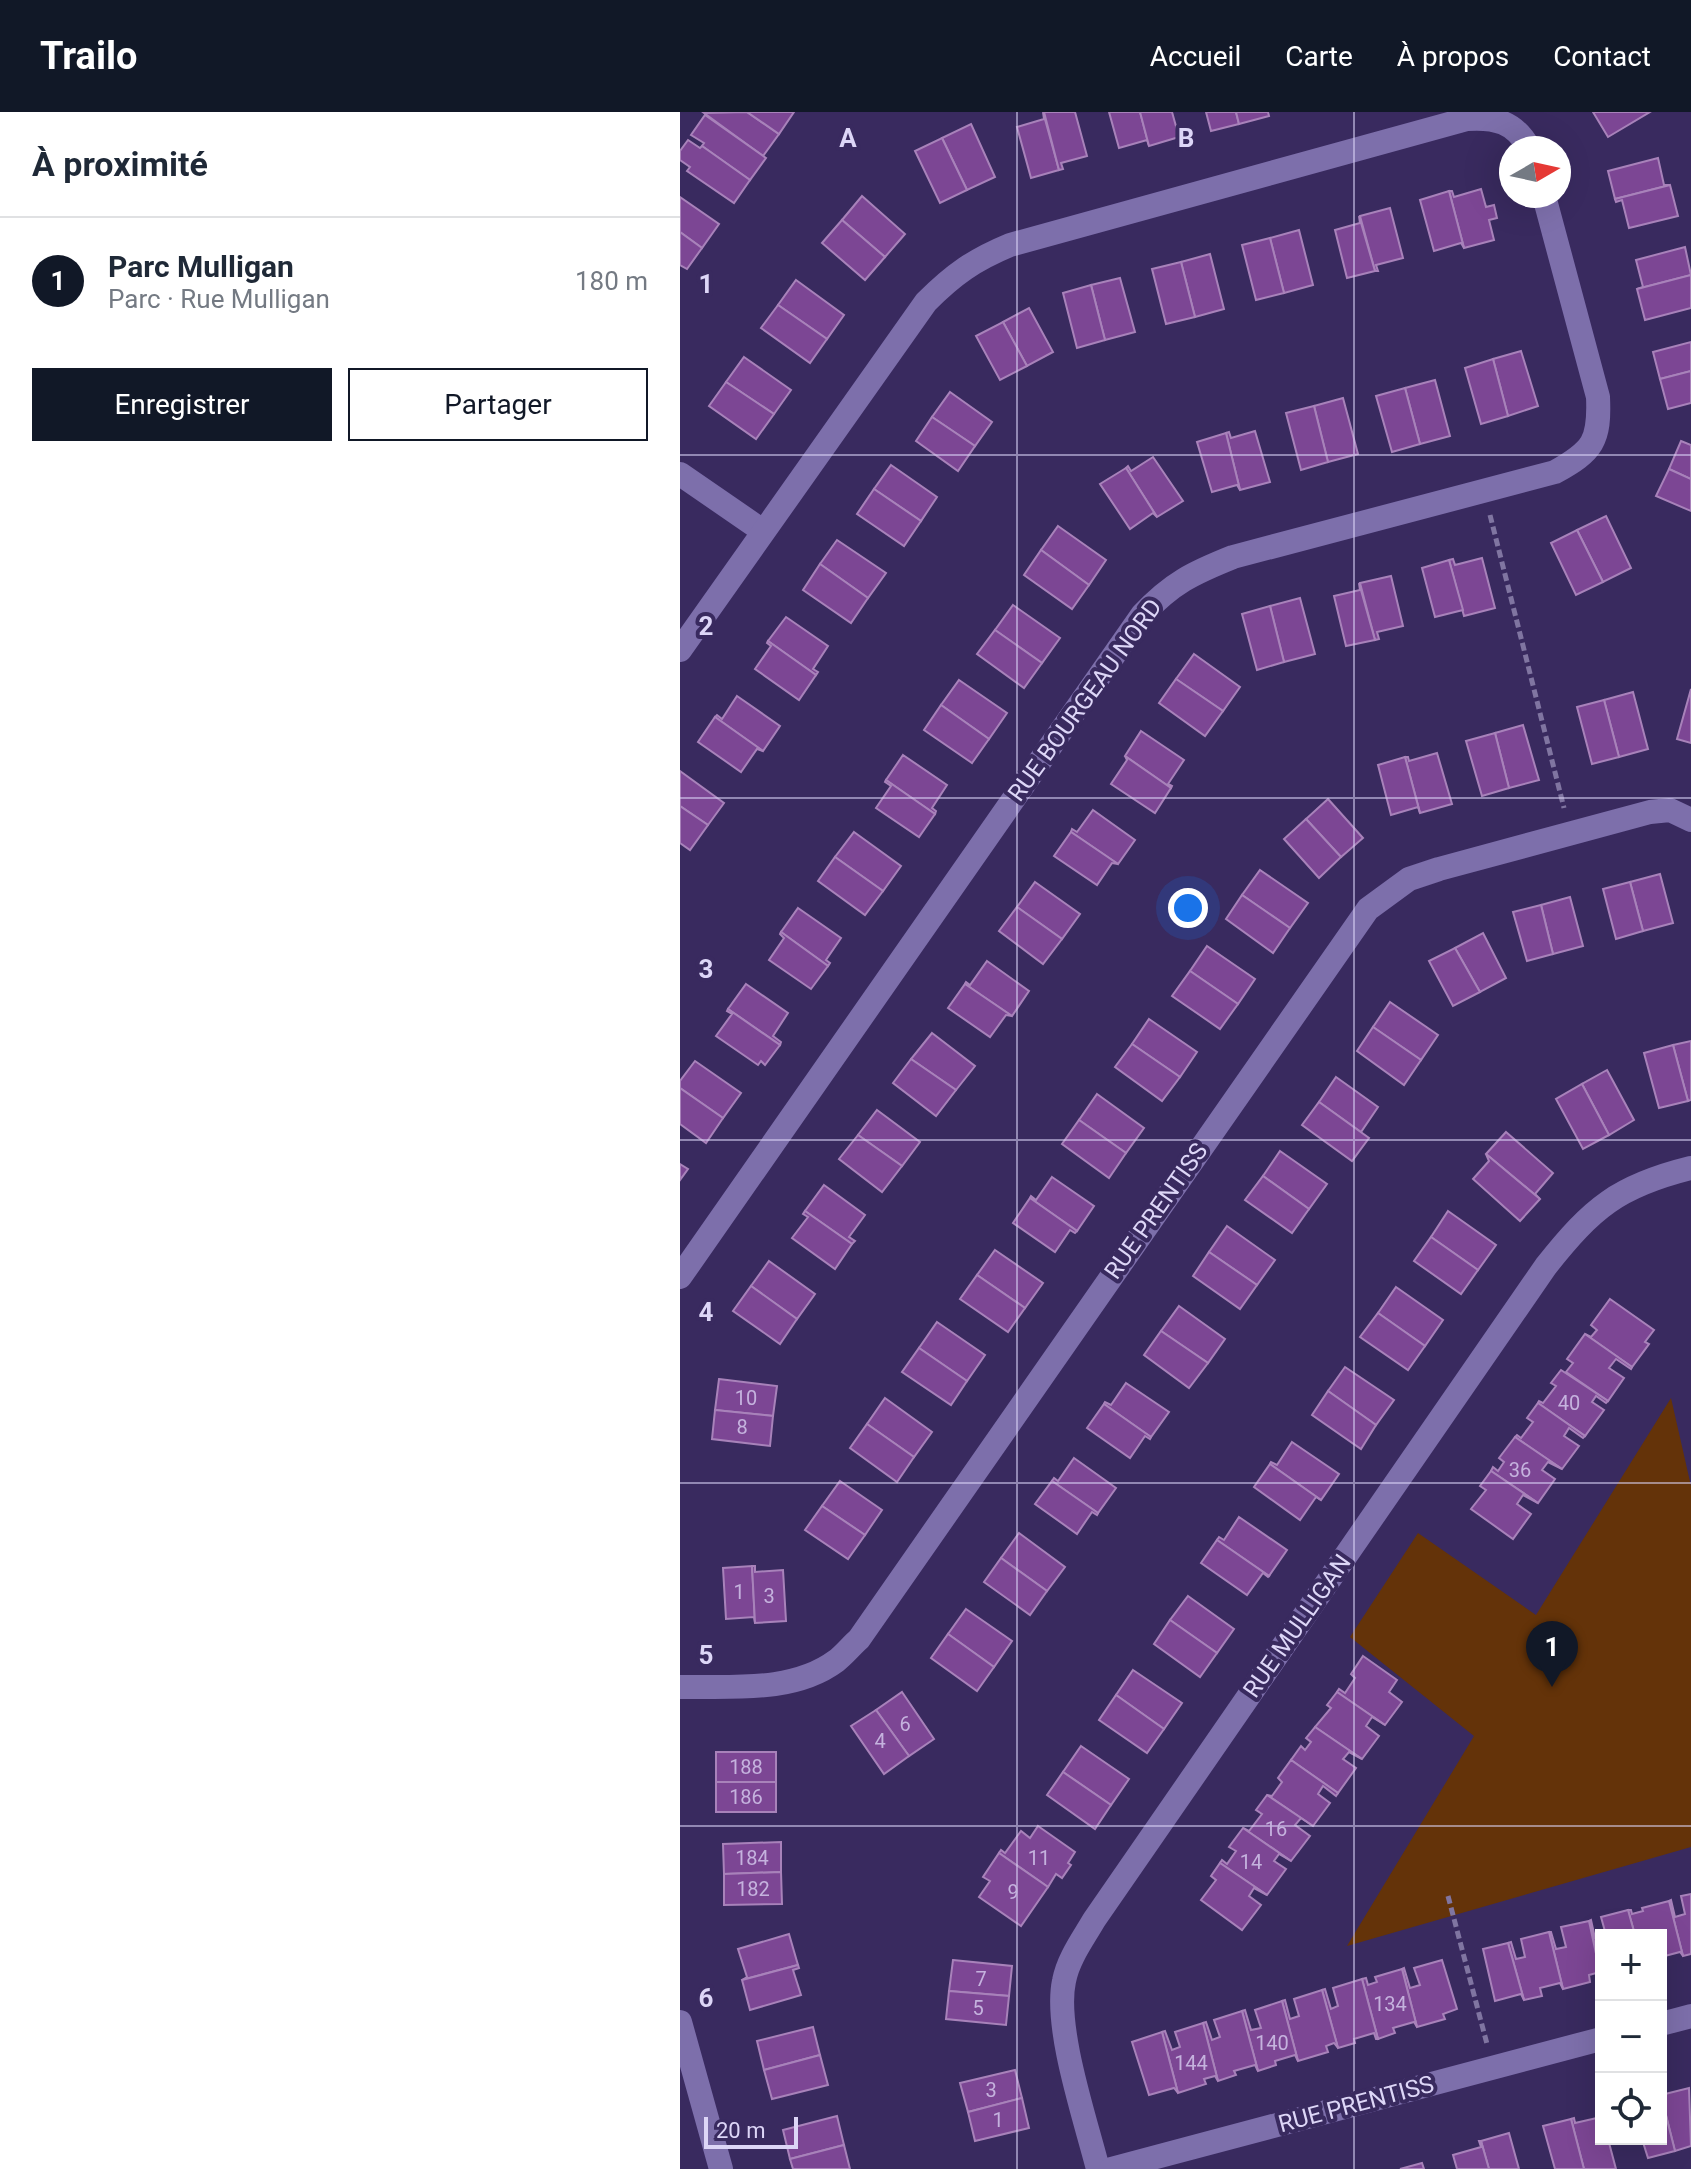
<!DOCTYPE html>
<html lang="fr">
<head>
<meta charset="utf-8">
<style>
	body { margin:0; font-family:Roboto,sans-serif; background:#f2f2f3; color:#1f2937 }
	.controls { position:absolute; right:24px; bottom:24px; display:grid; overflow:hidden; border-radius:0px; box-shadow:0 8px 32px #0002 }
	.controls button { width:72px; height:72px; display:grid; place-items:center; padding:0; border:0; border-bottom:2px solid #e0e1e3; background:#fff; color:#1f2937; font:40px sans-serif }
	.compass { position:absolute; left:819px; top:24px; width:72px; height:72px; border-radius:50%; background:#fff; box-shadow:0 8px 32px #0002; rotate:81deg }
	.scale { position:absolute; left:24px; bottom:20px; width:94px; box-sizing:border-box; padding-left:8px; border:4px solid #ddd6f7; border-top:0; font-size:22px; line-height:28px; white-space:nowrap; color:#ddd6f7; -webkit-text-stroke:6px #392a5f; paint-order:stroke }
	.you { position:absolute; left:508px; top:796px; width:28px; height:28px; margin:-20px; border:6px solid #fff; border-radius:50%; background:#1a73e8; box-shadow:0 0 0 12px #1a73e833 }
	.badge { display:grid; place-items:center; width:52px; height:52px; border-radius:50%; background:#111827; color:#fff; font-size:26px; font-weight:700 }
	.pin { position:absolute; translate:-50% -66px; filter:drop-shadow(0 2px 4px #0008) }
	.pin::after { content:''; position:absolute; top:42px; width:28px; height:24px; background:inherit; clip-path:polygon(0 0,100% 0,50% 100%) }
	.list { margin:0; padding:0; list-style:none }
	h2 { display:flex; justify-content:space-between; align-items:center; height:104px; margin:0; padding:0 32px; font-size:34px }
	h2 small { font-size:26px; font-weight:400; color:#747a83 }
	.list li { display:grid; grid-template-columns:52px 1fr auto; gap:24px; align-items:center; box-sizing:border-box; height:128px; padding:0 32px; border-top:2px solid #e0e1e3 }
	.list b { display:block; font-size:30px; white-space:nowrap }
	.list p { margin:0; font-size:26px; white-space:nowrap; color:#747a83 }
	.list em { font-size:26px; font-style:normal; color:#747a83 }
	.actions { display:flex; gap:16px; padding:24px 32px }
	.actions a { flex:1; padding:18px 0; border:2px solid #111827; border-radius:0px; text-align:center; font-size:28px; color:#111827 }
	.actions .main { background:#111827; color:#fff }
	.icon { flex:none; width:44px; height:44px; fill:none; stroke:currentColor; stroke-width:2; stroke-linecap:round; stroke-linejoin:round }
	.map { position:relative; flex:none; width:1011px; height:2057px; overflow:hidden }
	header { display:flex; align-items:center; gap:48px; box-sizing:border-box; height:112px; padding:0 40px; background:#111827; color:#fff }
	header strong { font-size:38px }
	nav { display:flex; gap:44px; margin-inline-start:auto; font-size:28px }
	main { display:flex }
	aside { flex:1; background:#fff }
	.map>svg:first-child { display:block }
</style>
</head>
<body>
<header>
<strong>Trailo</strong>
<nav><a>Accueil</a><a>Carte</a><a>À propos</a><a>Contact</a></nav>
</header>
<main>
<aside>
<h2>À proximité<small></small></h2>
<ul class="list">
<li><span class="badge">1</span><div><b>Parc Mulligan</b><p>Parc · Rue Mulligan</p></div><em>180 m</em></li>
</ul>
<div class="actions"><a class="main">Enregistrer</a><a>Partager</a></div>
</aside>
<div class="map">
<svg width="1011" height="2057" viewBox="0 0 1011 2057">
	<rect width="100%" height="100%" fill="#392a5f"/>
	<path fill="#643309" d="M 991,1286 L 1011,1374 L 1011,1735 L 667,1834 L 794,1624 L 670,1525 L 738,1421 L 856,1503 Z"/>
	<g fill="#7c4694" stroke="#a882ba" stroke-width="2">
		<path d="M 67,0 L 99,22 L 83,44 L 24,1 Z"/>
		<path d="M 67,0 L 114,0 L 99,22 Z"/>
		<path d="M 363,0 L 379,58 L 351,66 L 337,15 L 364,7 Z"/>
		<path d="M 364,0 L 395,0 L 407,44 L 381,51 L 383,57 L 379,58 Z"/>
		<path d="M 429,0 L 460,0 L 469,34 L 467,28 L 439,36 Z"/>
		<path d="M 460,0 L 492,0 L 499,25 L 469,34 Z"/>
		<path d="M 526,0 L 556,0 L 559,12 L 531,19 Z"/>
		<path d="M 556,0 L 588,0 L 589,4 L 559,12 Z"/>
		<path d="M 913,0 L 970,0 L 928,25 Z"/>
		<path d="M 25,3 L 86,46 L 70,68 L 22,34 L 24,31 L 11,23 Z"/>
		<path d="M 291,12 L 315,65 L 287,78 L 262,26 Z"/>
		<path d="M 262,26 L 287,78 L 260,91 L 235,39 Z"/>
		<path d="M 8,28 L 20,36 L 22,34 L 70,68 L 54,91 L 7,59 L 10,55 L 0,48 L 0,39 Z"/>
		<path d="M 978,46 L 984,73 L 990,73 L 935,87 L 928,59 Z"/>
		<path d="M 990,73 L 998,104 L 949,116 L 942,88 L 936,90 L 935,87 Z"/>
		<path d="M 801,77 L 806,95 L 814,93 L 817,106 L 809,108 L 814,128 L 784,136 L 769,79 L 772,79 L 774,85 Z"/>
		<path d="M 769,79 L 784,136 L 781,131 L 754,139 L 740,88 Z"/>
		<path d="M 182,84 L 225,122 L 205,145 L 162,108 Z"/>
		<path d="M 0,85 L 39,112 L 22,136 L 0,120 Z"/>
		<path d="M 710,96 L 723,146 L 696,153 L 698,159 L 695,159 L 680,104 Z"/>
		<path d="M 679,104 L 695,159 L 667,166 L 655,118 L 680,111 Z"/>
		<path d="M 162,108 L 205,145 L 185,168 L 142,131 Z"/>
		<path d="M 619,118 L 633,173 L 604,181 L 590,126 Z"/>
		<path d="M 0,120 L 22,136 L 7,157 L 0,153 Z"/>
		<path d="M 590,126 L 604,181 L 576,188 L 562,133 Z"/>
		<path d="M 1005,135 L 1011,163 L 957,177 L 963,175 L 956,148 Z"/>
		<path d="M 530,142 L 544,197 L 515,205 L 501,150 Z"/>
		<path d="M 501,150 L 515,205 L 486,212 L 472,157 Z"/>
		<path d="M 1011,163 L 1011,196 L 965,208 L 957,177 Z"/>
		<path d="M 440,166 L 455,220 L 425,228 L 411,173 Z"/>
		<path d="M 116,168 L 164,203 L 147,227 L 98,193 Z"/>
		<path d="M 411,173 L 425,228 L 397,236 L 383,181 Z"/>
		<path d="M 98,193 L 147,227 L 130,251 L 81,216 Z"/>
		<path d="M 349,196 L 373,240 L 347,254 L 323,210 Z"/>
		<path d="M 323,210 L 347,254 L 320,268 L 296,224 Z"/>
		<path d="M 1011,230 L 1011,259 L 980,267 L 973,240 Z"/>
		<path d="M 841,239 L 858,294 L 828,304 L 813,247 Z"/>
		<path d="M 64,245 L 111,278 L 94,302 L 46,270 Z"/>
		<path d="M 813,247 L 828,304 L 801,312 L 785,256 Z"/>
		<path d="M 1011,259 L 1011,291 L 988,297 L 980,267 Z"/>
		<path d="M 755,268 L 770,324 L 740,332 L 725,276 Z"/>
		<path d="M 46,270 L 94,302 L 76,327 L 29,294 Z"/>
		<path d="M 725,276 L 740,332 L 712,340 L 696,284 Z"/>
		<path d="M 270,280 L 312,310 L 295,334 L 252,305 Z"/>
		<path d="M 663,286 L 678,342 L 648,350 L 634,294 Z"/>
		<path d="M 634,294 L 648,350 L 621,358 L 606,301 Z"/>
		<path d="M 252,305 L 295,334 L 278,359 L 236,329 Z"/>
		<path d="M 575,319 L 590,370 L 560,378 L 546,321 L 549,320 L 551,326 Z"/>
		<path d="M 546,321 L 560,378 L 557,373 L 532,380 L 517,330 Z"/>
		<path d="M 1001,329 L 1011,333 L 1011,367 L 989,357 Z"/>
		<path d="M 473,345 L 503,389 L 477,405 L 446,356 L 448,354 L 451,359 Z"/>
		<path d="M 211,353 L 257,385 L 241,409 L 194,377 Z"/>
		<path d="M 446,356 L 477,405 L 473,401 L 450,417 L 420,372 Z"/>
		<path d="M 989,357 L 1011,367 L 1011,399 L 976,384 Z"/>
		<path d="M 194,377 L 241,409 L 224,434 L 177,402 Z"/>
		<path d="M 926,404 L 951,456 L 923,470 L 897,418 Z"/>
		<path d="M 378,414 L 426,448 L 409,473 L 361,438 Z"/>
		<path d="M 897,418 L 923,470 L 896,483 L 871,431 Z"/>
		<path d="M 157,428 L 206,461 L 188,486 L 140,452 Z"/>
		<path d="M 361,438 L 409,473 L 392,497 L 344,463 Z"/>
		<path d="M 802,446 L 815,496 L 784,504 L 769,448 L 773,447 L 775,453 Z"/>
		<path d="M 769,448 L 783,498 L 755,505 L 742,456 Z"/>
		<path d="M 140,452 L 188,486 L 171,511 L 123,478 Z"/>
		<path d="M 711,464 L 723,514 L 697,520 L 699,527 L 695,528 L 680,471 Z"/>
		<path d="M 679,471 L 695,528 L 666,534 L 654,484 L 680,478 Z"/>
		<path d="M 620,486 L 635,542 L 604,550 L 590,494 Z"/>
		<path d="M 333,493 L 380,526 L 362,551 L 315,518 Z"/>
		<path d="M 590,494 L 604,550 L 577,558 L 562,502 Z"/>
		<path d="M 106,505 L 148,534 L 133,557 L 138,560 L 136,563 L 88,529 Z"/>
		<path d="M 315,518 L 362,551 L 344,576 L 297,542 Z"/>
		<path d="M 88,529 L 136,563 L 119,588 L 75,557 L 91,534 L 87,531 Z"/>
		<path d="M 514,542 L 560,575 L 543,599 L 496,567 Z"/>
		<path d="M 496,567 L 543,599 L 525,624 L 479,591 Z"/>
		<path d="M 279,568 L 327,601 L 309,627 L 261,593 Z"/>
		<path d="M 1011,577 L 1011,631 L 997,627 Z"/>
		<path d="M 953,580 L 968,637 L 939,645 L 924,588 Z"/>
		<path d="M 57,584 L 100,614 L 83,639 L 35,605 L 37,603 L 42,607 Z"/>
		<path d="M 924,588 L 939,645 L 912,652 L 897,595 Z"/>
		<path d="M 261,593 L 309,627 L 292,651 L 244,618 Z"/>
		<path d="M 35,605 L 83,639 L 77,637 L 61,660 L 18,630 Z"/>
		<path d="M 843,613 L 859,668 L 829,676 L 815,621 Z"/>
		<path d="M 461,619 L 504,648 L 488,672 L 492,674 L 491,676 L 445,644 Z"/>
		<path d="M 815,621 L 829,676 L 802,684 L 786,629 Z"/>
		<path d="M 757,641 L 772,692 L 740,701 L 725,645 L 728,645 L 729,649 Z"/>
		<path d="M 223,643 L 267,673 L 252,696 L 256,699 L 255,702 L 206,668 Z"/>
		<path d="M 445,644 L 491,676 L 475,701 L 431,672 L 447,648 Z"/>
		<path d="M 725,645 L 740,701 L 738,695 L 711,703 L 698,653 Z"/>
		<path d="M 0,659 L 44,691 L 28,713 L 0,694 Z"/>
		<path d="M 206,668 L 255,702 L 239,725 L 196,696 L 211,674 L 205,670 Z"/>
		<path d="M 648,687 L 683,726 L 661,745 L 626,707 Z"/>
		<path d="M 0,694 L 28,713 L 10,738 L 0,731 Z"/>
		<path d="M 413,698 L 455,728 L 438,752 L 391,720 L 392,717 L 397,720 Z"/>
		<path d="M 626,707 L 661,745 L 639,766 L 604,727 Z"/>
		<path d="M 174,720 L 221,754 L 203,779 L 155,745 Z"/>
		<path d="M 391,720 L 438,752 L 432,751 L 417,773 L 374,744 Z"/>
		<path d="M 155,745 L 203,779 L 185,803 L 138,769 Z"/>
		<path d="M 580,758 L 628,791 L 610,816 L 562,783 Z"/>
		<path d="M 980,762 L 993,811 L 963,819 L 950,770 Z"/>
		<path d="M 355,770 L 400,802 L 382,827 L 337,795 Z"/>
		<path d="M 950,770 L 963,819 L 936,827 L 923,777 Z"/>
		<path d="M 562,783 L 610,816 L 593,841 L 546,807 Z"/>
		<path d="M 890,785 L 903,834 L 873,842 L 861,793 Z"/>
		<path d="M 861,793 L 873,842 L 847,849 L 833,800 Z"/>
		<path d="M 337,795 L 382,827 L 363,852 L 319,819 Z"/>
		<path d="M 118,796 L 161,826 L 146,848 L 150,851 L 148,854 L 101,820 Z"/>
		<path d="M 101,820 L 148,854 L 131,877 L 89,848 L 104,826 L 100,822 Z"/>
		<path d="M 803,821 L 826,866 L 800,880 L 775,836 Z"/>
		<path d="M 527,834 L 575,867 L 558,892 L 510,859 Z"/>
		<path d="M 775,836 L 800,880 L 773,894 L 749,849 Z"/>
		<path d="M 307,849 L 349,879 L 332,904 L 285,872 L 286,870 L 290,873 Z"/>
		<path d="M 510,859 L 558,892 L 540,917 L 492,884 Z"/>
		<path d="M 66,872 L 108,901 L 93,924 L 101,930 L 100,933 L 48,897 Z"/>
		<path d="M 285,872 L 332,904 L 326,903 L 310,925 L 268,896 Z"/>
		<path d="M 710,890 L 758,923 L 741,948 L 693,915 Z"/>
		<path d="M 48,897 L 100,933 L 85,953 L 81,949 L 78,953 L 36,924 L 52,902 L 47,899 Z"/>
		<path d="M 469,907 L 517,940 L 500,965 L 452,932 Z"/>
		<path d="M 693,915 L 741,948 L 724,973 L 677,939 Z"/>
		<path d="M 252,921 L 295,954 L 276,978 L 231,947 Z"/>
		<path d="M 1011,929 L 1011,988 L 1008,989 L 993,933 Z"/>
		<path d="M 452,932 L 500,965 L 482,989 L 435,955 Z"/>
		<path d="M 993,933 L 1008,989 L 979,996 L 964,941 Z"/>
		<path d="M 231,947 L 276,978 L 256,1004 L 213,971 Z"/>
		<path d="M 15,949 L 61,981 L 43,1006 L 0,976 L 0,969 Z"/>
		<path d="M 927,958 L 954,1008 L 929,1023 L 902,972 Z"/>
		<path d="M 656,965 L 698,995 L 681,1020 L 639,990 Z"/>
		<path d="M 902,972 L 929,1023 L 903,1037 L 876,987 Z"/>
		<path d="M 0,976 L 43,1006 L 26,1031 L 0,1012 Z"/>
		<path d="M 417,982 L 464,1016 L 446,1041 L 399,1008 Z"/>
		<path d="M 639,990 L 689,1026 L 672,1049 L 622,1013 Z"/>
		<path d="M 197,998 L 240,1030 L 222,1054 L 178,1023 Z"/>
		<path d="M 399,1008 L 446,1041 L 429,1066 L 382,1032 Z"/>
		<path d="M 826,1020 L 873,1061 L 855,1082 L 860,1087 L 806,1042 Z"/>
		<path d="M 178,1023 L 222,1054 L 202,1080 L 159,1047 Z"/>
		<path d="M 600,1039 L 647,1072 L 629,1097 L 583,1064 Z"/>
		<path d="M 806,1042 L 860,1087 L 840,1109 L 793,1067 L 809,1049 Z"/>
		<path d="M 0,1052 L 8,1057 L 0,1068 Z"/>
		<path d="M 583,1064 L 629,1097 L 612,1121 L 565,1088 Z"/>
		<path d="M 372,1065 L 414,1094 L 397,1119 L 350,1086 L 351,1084 L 356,1088 Z"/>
		<path d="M 144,1073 L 185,1103 L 169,1125 L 175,1129 L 172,1132 L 125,1099 Z"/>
		<path d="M 350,1086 L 397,1119 L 395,1121 L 390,1118 L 375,1140 L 333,1111 Z"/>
		<path d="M 125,1099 L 172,1132 L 155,1157 L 112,1126 L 128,1105 L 123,1102 Z"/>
		<path d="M 768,1099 L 816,1133 L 798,1158 L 751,1125 Z"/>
		<path d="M 547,1114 L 595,1148 L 577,1173 L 529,1140 Z"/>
		<path d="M 751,1125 L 798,1158 L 781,1182 L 734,1149 Z"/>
		<path d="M 315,1138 L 363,1171 L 345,1196 L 297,1163 Z"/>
		<path d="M 529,1140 L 577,1173 L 560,1197 L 513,1164 Z"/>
		<path d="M 89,1149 L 135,1182 L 117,1207 L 71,1174 Z"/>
		<path d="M 297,1163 L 345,1196 L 328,1220 L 280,1187 Z"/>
		<path d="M 71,1174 L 117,1207 L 100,1232 L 53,1199 Z"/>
		<path d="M 716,1175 L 763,1208 L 745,1234 L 698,1201 Z"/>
		<path d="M 930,1187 L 974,1218 L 965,1230 L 969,1232 L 952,1255 L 905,1222 L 911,1225 L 917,1218 L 911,1213 Z"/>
		<path d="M 499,1194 L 545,1227 L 528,1251 L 481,1219 Z"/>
		<path d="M 698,1201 L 745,1234 L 728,1258 L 680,1225 Z"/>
		<path d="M 257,1210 L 305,1243 L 287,1269 L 239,1236 Z"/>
		<path d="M 481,1219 L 528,1251 L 509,1276 L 464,1243 Z"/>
		<path d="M 905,1222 L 952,1255 L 951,1257 L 936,1247 L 929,1256 L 944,1266 L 928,1289 L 886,1260 L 893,1251 L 887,1247 Z"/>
		<path d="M 239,1236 L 287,1269 L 271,1293 L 222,1260 Z"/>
		<path d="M 665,1255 L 714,1288 L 696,1313 L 648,1279 Z"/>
		<path d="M 881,1258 L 928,1289 L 926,1291 L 916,1284 L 912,1290 L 924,1298 L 905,1324 L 858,1291 L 859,1289 L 863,1291 L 876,1274 L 871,1271 Z"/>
		<path d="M 39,1267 L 97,1274 L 93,1304 L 35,1298 Z"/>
		<path d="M 446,1271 L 489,1300 L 471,1325 L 424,1292 L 425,1290 L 431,1293 Z"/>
		<path d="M 648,1279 L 696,1313 L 681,1337 L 632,1303 Z"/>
		<path d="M 205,1286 L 252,1320 L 234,1345 L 187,1312 Z"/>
		<path d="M 858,1291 L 905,1324 L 903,1326 L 889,1316 L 884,1324 L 899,1334 L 882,1357 L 835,1325 L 837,1323 L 841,1326 L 853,1310 L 847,1306 Z"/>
		<path d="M 424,1292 L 471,1325 L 470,1327 L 465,1324 L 450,1346 L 407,1316 Z"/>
		<path d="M 35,1298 L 93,1304 L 90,1334 L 32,1327 Z"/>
		<path d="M 187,1312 L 234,1345 L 217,1370 L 170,1336 Z"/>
		<path d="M 835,1325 L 882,1357 L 868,1350 L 862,1358 L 875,1367 L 858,1391 L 811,1359 L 813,1355 L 818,1359 L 824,1350 L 819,1346 Z"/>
		<path d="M 612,1330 L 659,1362 L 641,1388 L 590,1352 L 591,1350 L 597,1353 Z"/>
		<path d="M 394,1346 L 436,1376 L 418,1401 L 372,1369 L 374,1366 L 378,1369 Z"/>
		<path d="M 590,1352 L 641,1388 L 636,1385 L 620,1408 L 574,1375 Z"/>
		<path d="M 811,1359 L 858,1391 L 843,1383 L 837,1392 L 851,1402 L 833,1427 L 791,1397 L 806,1378 L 800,1374 Z"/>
		<path d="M 160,1369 L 202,1398 L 185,1423 L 142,1394 Z"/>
		<path d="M 372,1369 L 418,1401 L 417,1403 L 412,1400 L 397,1422 L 355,1392 Z"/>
		<path d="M 142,1394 L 185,1423 L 168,1447 L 125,1418 Z"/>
		<path d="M 559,1405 L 607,1438 L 589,1464 L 537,1428 L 539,1425 L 544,1428 Z"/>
		<path d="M 339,1421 L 385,1455 L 367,1479 L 321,1446 Z"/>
		<path d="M 537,1428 L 589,1464 L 588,1465 L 583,1461 L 567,1483 L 521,1451 Z"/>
		<path d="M 321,1446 L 367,1479 L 350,1503 L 304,1470 Z"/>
		<path d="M 72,1454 L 75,1511 L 74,1505 L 46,1507 L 43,1456 Z"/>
		<path d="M 72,1454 L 75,1454 L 75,1460 L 103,1458 L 106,1509 L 75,1511 Z"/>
		<path d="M 508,1484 L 554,1517 L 537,1541 L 490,1508 Z"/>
		<path d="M 286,1497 L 332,1529 L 314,1555 L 268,1522 Z"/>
		<path d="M 490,1508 L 537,1541 L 520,1565 L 474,1532 Z"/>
		<path d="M 268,1522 L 314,1555 L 297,1579 L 251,1546 Z"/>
		<path d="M 683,1544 L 717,1568 L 709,1580 L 722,1590 L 705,1613 L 657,1580 L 659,1577 L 665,1581 L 675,1566 L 671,1562 Z"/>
		<path d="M 453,1558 L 502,1591 L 484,1617 L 436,1583 Z"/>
		<path d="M 222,1580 L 254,1627 L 229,1644 L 196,1598 Z"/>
		<path d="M 657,1580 L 705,1613 L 692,1605 L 686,1614 L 699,1624 L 682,1647 L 635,1615 L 651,1596 L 647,1593 Z"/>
		<path d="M 436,1583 L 484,1617 L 467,1641 L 419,1608 Z"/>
		<path d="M 196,1598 L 229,1644 L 204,1662 L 171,1614 Z"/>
		<path d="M 635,1615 L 682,1647 L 669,1640 L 663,1647 L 676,1656 L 658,1681 L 611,1648 L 621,1634 L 625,1638 L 631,1630 L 626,1626 Z"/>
		<path d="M 401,1634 L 449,1667 L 431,1693 L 383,1660 Z"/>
		<rect x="36" y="1640" width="60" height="30"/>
		<path d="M 611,1648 L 658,1681 L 656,1684 L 643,1674 L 638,1682 L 650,1691 L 633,1714 L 587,1683 L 592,1684 L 602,1670 L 598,1666 Z"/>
		<path d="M 383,1660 L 431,1693 L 415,1717 L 367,1683 Z"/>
		<rect x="36" y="1670" width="60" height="30"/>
		<path d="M 587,1683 L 633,1714 L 621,1706 L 615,1713 L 630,1724 L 611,1749 L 563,1716 L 569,1719 L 582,1702 L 576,1698 Z"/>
		<path d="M 358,1714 L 395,1740 L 388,1751 L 391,1753 L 382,1766 L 376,1762 L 368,1775 L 319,1741 L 321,1738 L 325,1741 L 341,1719 L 350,1726 Z"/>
		<path d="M 563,1716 L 611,1749 L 599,1742 L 594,1749 L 606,1757 L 587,1783 L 540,1751 L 542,1748 L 547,1752 L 556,1739 L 549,1735 Z"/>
		<path d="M 101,1730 L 101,1760 L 44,1762 L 43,1732 Z"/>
		<path d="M 319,1741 L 368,1775 L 341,1814 L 299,1785 L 310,1769 L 303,1765 Z"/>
		<path d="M 540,1751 L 587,1783 L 574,1776 L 569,1784 L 581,1793 L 562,1818 L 521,1788 L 536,1768 L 531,1764 Z"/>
		<path d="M 101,1760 L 102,1792 L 44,1793 L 44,1762 Z"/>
		<path d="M 1011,1782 L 1011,1842 L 1003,1844 L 989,1789 L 991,1788 L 995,1805 L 1005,1802 L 1001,1784 Z"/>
		<path d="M 989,1789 L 1003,1844 L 1000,1840 L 981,1845 L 981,1850 L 981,1823 L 955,1823 L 948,1798 L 951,1798 L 952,1802 L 963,1799 L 962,1796 Z"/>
		<path d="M 948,1798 L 955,1823 L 926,1823 L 921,1805 Z"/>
		<path d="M 911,1808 L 915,1826 L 921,1825 L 921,1857 L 909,1809 Z"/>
		<path d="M 909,1809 L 921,1865 L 920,1860 L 909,1863 L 910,1870 L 883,1877 L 869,1820 L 871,1820 L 876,1837 L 886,1835 L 881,1815 Z"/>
		<path d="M 869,1820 L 883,1877 L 880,1871 L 860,1876 L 862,1884 L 844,1888 L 828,1831 L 831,1830 L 836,1847 L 845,1845 L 841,1827 Z"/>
		<path d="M 109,1822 L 118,1853 L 62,1868 L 67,1865 L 58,1837 Z"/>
		<path d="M 828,1831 L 844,1888 L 841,1882 L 815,1889 L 803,1837 Z"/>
		<path d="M 273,1848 L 332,1854 L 329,1884 L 269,1879 Z"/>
		<path d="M 762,1848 L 777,1897 L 763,1902 L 765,1907 L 737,1915 L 722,1857 L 724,1856 L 730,1876 L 740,1873 L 734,1856 Z"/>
		<path d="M 118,1853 L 119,1856 L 113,1858 L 121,1883 L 70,1898 L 62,1868 Z"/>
		<path d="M 722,1857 L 737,1915 L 734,1910 L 713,1916 L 715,1921 L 698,1927 L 682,1867 L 686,1866 L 688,1873 L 697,1870 L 695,1865 Z"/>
		<path d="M 682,1867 L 698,1927 L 696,1927 L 694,1921 L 674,1927 L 675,1931 L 658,1936 L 642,1878 L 645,1877 L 651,1897 L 658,1894 L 653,1876 Z"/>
		<path d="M 642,1878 L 658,1936 L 654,1931 L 646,1934 L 648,1940 L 618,1949 L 602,1889 L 605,1888 L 610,1907 L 619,1904 L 614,1887 Z"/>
		<path d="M 269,1879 L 329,1884 L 326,1913 L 266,1907 Z"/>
		<path d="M 602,1889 L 618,1949 L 615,1943 L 595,1949 L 596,1953 L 578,1959 L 562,1899 L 565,1898 L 571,1918 L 581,1916 L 575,1898 Z"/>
		<path d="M 562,1899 L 578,1959 L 575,1953 L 554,1959 L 556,1963 L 538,1969 L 523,1911 L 526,1910 L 532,1928 L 540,1925 L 534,1908 Z"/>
		<path d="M 523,1911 L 538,1969 L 535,1964 L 524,1967 L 526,1972 L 498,1981 L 482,1920 L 485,1919 L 492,1938 L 500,1935 L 495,1920 Z"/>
		<path d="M 133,1915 L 140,1943 L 84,1958 L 77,1929 Z"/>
		<path d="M 482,1920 L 498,1981 L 494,1976 L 469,1983 L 452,1930 Z"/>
		<path d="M 140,1943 L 148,1973 L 92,1987 L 84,1958 Z"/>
		<path d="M 335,1958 L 342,1986 L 288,2000 L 280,1971 Z"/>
		<path d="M 1009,1976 L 1011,2034 L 995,2039 L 981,1983 Z"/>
		<path d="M 981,1984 L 995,2039 L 968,2046 L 962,2027 L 981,2027 Z"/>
		<path d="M 342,1986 L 349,2016 L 295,2029 L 288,2000 Z"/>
		<path d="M 157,2004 L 164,2033 L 110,2047 L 103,2018 Z"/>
		<path d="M 921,2005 L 921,2027 L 928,2027 L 936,2057 L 904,2057 L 891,2007 L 894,2006 L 895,2011 Z"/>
		<path d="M 891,2007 L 904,2057 L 875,2057 L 863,2014 Z"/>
		<path d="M 829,2021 L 839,2057 L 809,2057 L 801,2029 Z"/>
		<path d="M 799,2029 L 801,2029 L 809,2057 L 777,2057 L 773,2043 L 801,2035 Z"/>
		<path d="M 164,2033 L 170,2057 L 113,2057 L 110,2047 Z"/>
		<path d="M 742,2051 L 744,2057 L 720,2057 Z"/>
	</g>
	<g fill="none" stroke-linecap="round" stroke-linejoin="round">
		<g stroke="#8075a1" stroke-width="5" stroke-dasharray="8 4" stroke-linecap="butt">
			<path d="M 810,403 L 884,696"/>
			<path d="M 768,1784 L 807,1932"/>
		</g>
		<g stroke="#7d6fab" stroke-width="24">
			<path d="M 0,362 L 83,419"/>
			<path d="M 0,538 L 246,190 C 274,162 294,148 330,133 L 787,7 C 815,5 835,10 849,36"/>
			<path d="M 0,1165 L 462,503 C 492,471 513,461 553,445 L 875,360 C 913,339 920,329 918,285 L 864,84"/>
			<path d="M 0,1575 C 51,1574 113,1581 156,1549 C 164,1543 171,1534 179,1527 L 688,797 L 729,767 L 759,757 L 970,700 L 990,698 L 1011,708"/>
			<path d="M 0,1910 L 41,2057"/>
			<path d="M 981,1912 L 1011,1904"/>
			<path d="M 418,2057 C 406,2009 374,1916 384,1869 C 388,1847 403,1827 414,1808 L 866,1154 C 912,1096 938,1074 1011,1056"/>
			<path d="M 431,2057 L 921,1927"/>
		</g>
	</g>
	<path fill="none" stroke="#ddd6f7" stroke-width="2" stroke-opacity="0.55" d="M 337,0 L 337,2057M 674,0 L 674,2057M 0,343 L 1011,343M 0,686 L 1011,686M 0,1028 L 1011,1028M 0,1371 L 1011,1371M 0,1714 L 1011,1714"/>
	<g text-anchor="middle" stroke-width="8" stroke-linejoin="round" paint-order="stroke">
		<g font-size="20" fill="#c5b2de">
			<text x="66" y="1293">10</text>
			<text x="889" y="1298">40</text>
			<text x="62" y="1322">8</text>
			<text x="840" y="1365">36</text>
			<text x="59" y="1487">1</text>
			<text x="89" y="1491">3</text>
			<text x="225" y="1619">6</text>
			<text x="200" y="1636">4</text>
			<text x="66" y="1662">188</text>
			<text x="66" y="1692">186</text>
			<text x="596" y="1724">16</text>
			<text x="72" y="1753">184</text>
			<text x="359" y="1753">11</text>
			<text x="571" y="1757">14</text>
			<text x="73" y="1784">182</text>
			<text x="333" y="1787">9</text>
			<text x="301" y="1874">7</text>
			<text x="710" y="1899">134</text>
			<text x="298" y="1903">5</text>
			<text x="592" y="1938">140</text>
			<text x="511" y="1958">144</text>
			<text x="311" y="1985">3</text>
			<text x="318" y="2015">1</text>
		</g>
		<g font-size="24" fill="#ddd6f7" stroke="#392a5f">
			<text transform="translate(405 588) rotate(-54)" y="8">RUE BOURGEAU NORD</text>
			<text transform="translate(476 1099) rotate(-55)" y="8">RUE PRENTISS</text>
			<text transform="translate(617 1514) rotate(-55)" y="8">RUE MULLIGAN</text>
			<text transform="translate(676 1992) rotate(-15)" y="8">RUE PRENTISS</text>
		</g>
	</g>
	<g font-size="26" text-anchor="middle" font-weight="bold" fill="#ddd6f7" stroke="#392a5f" stroke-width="8" stroke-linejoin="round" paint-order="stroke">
		<text x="168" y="35">A</text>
		<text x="506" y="35">B</text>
		<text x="26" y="181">1</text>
		<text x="26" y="523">2</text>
		<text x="26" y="866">3</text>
		<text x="26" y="1209">4</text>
		<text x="26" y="1552">5</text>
		<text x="26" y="1895">6</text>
	</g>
</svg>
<div class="controls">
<button>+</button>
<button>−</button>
<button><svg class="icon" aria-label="locate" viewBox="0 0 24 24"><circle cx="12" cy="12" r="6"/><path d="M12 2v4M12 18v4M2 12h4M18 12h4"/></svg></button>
</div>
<svg class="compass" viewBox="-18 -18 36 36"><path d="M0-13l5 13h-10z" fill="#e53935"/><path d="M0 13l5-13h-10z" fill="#747a83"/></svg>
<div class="scale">20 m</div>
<div class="you"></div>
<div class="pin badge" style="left:872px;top:1575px">1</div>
</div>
</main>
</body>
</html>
